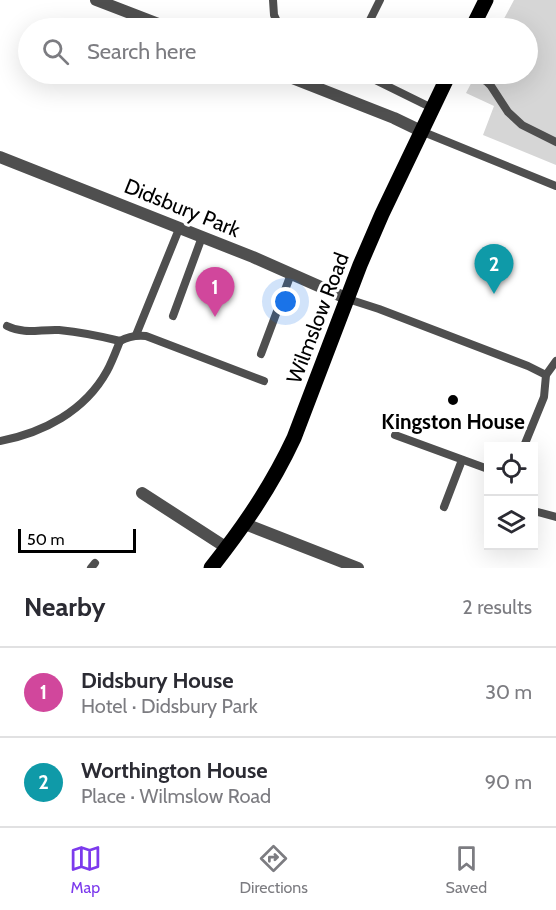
<!DOCTYPE html>
<html lang="en">
<head>
<meta charset="utf-8">
<style>
	body { margin:0; font-family:Cabin,sans-serif; background:#f7f7f7; color:#2b2b33 }
	.controls { position:absolute; right:18px; bottom:18px; display:grid; overflow:hidden; border-radius:0px; box-shadow:0 6px 24px #0002 }
	.controls button { width:54px; height:54px; display:grid; place-items:center; padding:0; border:0; border-bottom:2px solid #e1e1e2; background:#fff; color:#2b2b33; font:30px sans-serif }
	.scale { position:absolute; left:18px; bottom:15px; width:118px; box-sizing:border-box; padding-left:6px; border:3px solid #000; border-top:0; font-size:16px; line-height:21px; white-space:nowrap; color:#000; -webkit-text-stroke:4px #fff; paint-order:stroke }
	.you { position:absolute; left:286px; top:302px; width:21px; height:21px; margin:-15px; border:4px solid #fff; border-radius:50%; background:#1a73e8; box-shadow:0 0 0 9px #1a73e833 }
	.badge { display:grid; place-items:center; width:39px; height:39px; border-radius:50%; background:#7c3aed; color:#fff; font-size:20px; font-weight:700 }
	.pin { position:absolute; translate:-50% -50px; filter:drop-shadow(0 2px 3px #0008) }
	.pin::after { content:''; position:absolute; top:32px; width:21px; height:18px; background:inherit; clip-path:polygon(0 0,100% 0,50% 100%) }
	.list { margin:0; padding:0; list-style:none }
	h2 { display:flex; justify-content:space-between; align-items:center; height:78px; margin:0; padding:0 24px; font-size:26px }
	h2 small { font-size:20px; font-weight:400; color:#7c7c81 }
	.list li { display:grid; grid-template-columns:39px 1fr auto; gap:18px; align-items:center; box-sizing:border-box; height:90px; padding:0 24px; border-top:2px solid #e1e1e2 }
	.list b { display:block; font-size:22px; white-space:nowrap }
	.list p { margin:0; font-size:20px; white-space:nowrap; color:#7c7c81 }
	.list em { font-size:20px; font-style:normal; color:#7c7c81 }
	.icon { flex:none; width:33px; height:33px; fill:none; stroke:currentColor; stroke-width:2; stroke-linecap:round; stroke-linejoin:round }
	.map { position:relative; flex:none; width:556px; height:568px; overflow:hidden }
	.search { position:absolute; background:#fff; box-shadow:0 6px 24px #0002; left:18px; right:18px; top:18px; height:66px; display:flex; align-items:center; gap:15px; box-sizing:border-box; padding:0 21px; border-radius:33px; color:#7c7c81; font-size:22px }
	.sheet { height:258px; background:#fff }
	nav { display:flex; justify-content:space-around; align-items:center; box-sizing:border-box; height:84px; border-top:2px solid #e1e1e2; background:#fff; font-size:16px; color:#7c7c81 }
	nav a { display:grid; justify-items:center; gap:3px }
	nav .on { color:#7c3aed }
	.map>svg:first-child { display:block }
</style>
</head>
<body>
<div class="map">
<svg width="556" height="568" viewBox="0 0 556 568">
	<rect width="100%" height="100%" fill="#fff"/>
	<path fill="#d6d6d6" d="M 514,0 L 556,0 L 556,165 L 483,135 L 494,106 L 466,93 L 476,74 L 528,74 L 528,28 L 499,28 Z"/>
	<g fill="none" stroke-linecap="round" stroke-linejoin="round">
		<g stroke="#4f4f4f" stroke-width="8">
			<path d="M 273,0 L 274,15 L 280,28"/>
			<path d="M 366,28 L 380,0"/>
			<path d="M 363,74 L 432,108"/>
			<path d="M 470,74 L 486,81 L 491,86 L 508,112 L 522,125 L 556,142"/>
			<path d="M 421,131 L 556,186"/>
			<path d="M 348,299 L 379,309 L 528,366 L 546,375"/>
			<path d="M 173,316 L 202,237"/>
			<path d="M 7,326 C 25,335 40,329 59,330 C 79,332 100,336 120,341"/>
			<path d="M 136,335 L 179,229"/>
			<path d="M 120,341 C 129,336 136,335 146,336 L 264,381"/>
			<path d="M 261,354 L 291,274"/>
			<path d="M 395,435 L 488,469"/>
			<path d="M 0,441 C 43,433 85,411 107,371 C 112,362 116,351 120,341"/>
			<path d="M 524,446 L 544,397 L 546,375 L 556,361"/>
			<path d="M 444,507 L 462,460"/>
			<path d="M 534,511 L 556,517"/>
			<path d="M 91,568 L 95,563"/>
		</g>
		<g stroke="#4f4f4f" stroke-width="12">
			<path d="M 96,0 L 169,28"/>
			<path d="M 282,74 L 394,118 L 421,131"/>
			<path d="M 0,157 L 253,257 L 348,299"/>
			<path d="M 142,493 L 227,548"/>
			<path d="M 245,524 L 358,568"/>
		</g>
		<g stroke="#000" stroke-width="15">
			<path d="M 472,28 L 486,0"/>
			<path d="M 211,568 C 244,526 271,487 294,438 L 360,265 L 382,214 L 449,74"/>
		</g>
	</g>
	<circle fill="#000" stroke="#fff" stroke-width="2" cx="453" cy="400" r="6"/>
	<g text-anchor="middle" stroke-width="6" stroke-linejoin="round" paint-order="stroke">
		<g font-size="21" fill="#000" stroke="#fff">
			<text transform="translate(182 208) rotate(22)" y="7">Didsbury Park</text>
			<text transform="translate(318 318) rotate(-69)" y="7">Wilmslow Road</text>
		</g>
		<g font-size="21" font-weight="bold" fill="#000" stroke="#fff">
			<text x="453" y="429">Kingston House</text>
		</g>
	</g>
</svg>
<div class="controls">
<button><svg class="icon" aria-label="locate" viewBox="0 0 24 24"><circle cx="12" cy="12" r="6"/><path d="M12 2v4M12 18v4M2 12h4M18 12h4"/></svg></button>
<button><svg class="icon" aria-label="layers" viewBox="0 0 24 24"><path d="M12 4l9 5-9 5-9-5zM3 14l9 5 9-5"/></svg></button>
</div>
<div class="scale">50 m</div>
<div class="you"></div>
<div class="pin badge" style="left:215px;top:317px;background:#d1479c">1</div>
<div class="pin badge" style="left:494px;top:294px;background:#0f9aa8">2</div>
<div class="search"><svg class="icon" aria-label="search" viewBox="0 0 24 24"><circle cx="10" cy="10" r="6"/><path d="M15 15l6 6"/></svg>Search here</div>
</div>
<section class="sheet">
<h2>Nearby<small>2 results</small></h2>
<ul class="list">
<li><span class="badge" style="background:#d1479c">1</span><div><b>Didsbury House</b><p>Hotel · Didsbury Park</p></div><em>30 m</em></li>
<li><span class="badge" style="background:#0f9aa8">2</span><div><b>Worthington House</b><p>Place · Wilmslow Road</p></div><em>90 m</em></li>
</ul>
</section>
<nav>
<a class="on"><svg class="icon" aria-label="map" viewBox="0 0 24 24"><path d="M3 6l6-2 6 2 6-2v14l-6 2-6-2-6 2zM9 4v14M15 6v14"/></svg>Map</a>
<a><svg class="icon" aria-label="directions" viewBox="0 0 24 24"><path d="M12 3l9 9-9 9-9-9zM9 14v-3h6M13 9l2 2-2 2"/></svg>Directions</a>
<a><svg class="icon" aria-label="saved" viewBox="0 0 24 24"><path d="M7 4h10v16l-5-4-5 4z"/></svg>Saved</a>
</nav>
</body>
</html>
